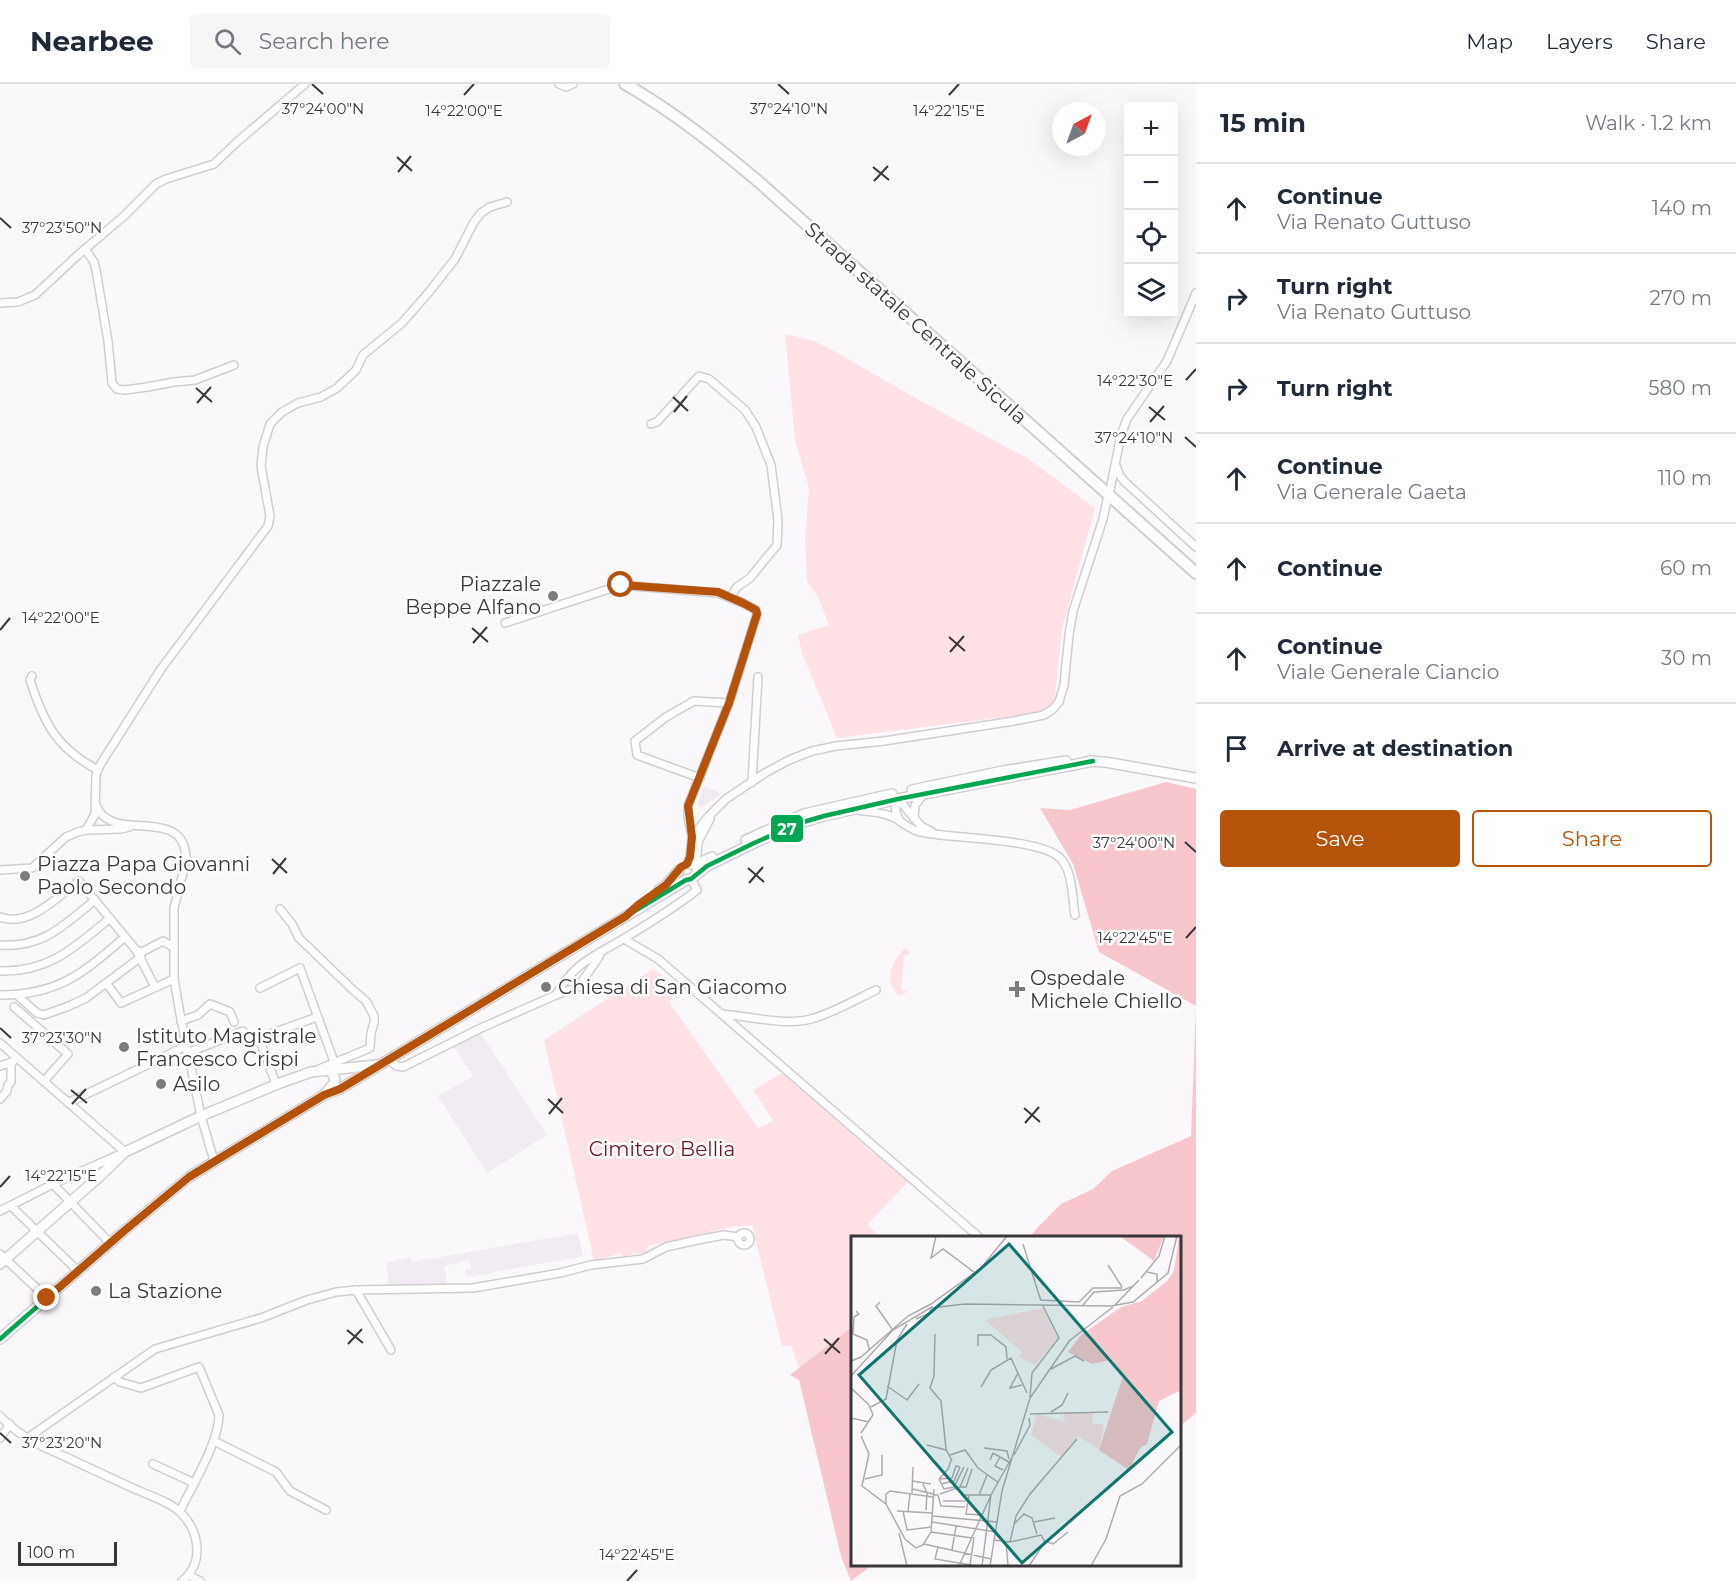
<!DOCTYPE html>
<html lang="en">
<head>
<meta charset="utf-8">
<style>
	body { margin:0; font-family:Montserrat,sans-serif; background:#f6f6f7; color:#1f2937 }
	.controls { position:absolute; right:18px; top:18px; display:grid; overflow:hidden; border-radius:6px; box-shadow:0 6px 24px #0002 }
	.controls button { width:54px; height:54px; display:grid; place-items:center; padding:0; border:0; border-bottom:2px solid #e0e1e3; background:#fff; color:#1f2937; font:30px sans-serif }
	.compass { position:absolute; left:1052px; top:18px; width:54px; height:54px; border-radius:50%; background:#fff; box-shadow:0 6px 24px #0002; rotate:41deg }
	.scale { position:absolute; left:18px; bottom:15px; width:99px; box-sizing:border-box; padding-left:6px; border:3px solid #393739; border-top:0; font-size:16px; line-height:21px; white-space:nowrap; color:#393739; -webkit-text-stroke:4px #fff; paint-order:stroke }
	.stop { position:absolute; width:18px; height:18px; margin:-14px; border:4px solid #b45309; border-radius:50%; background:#fff }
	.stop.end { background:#b45309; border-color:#fff; box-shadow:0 2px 6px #0008 }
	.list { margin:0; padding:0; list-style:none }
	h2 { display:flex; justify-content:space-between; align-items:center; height:78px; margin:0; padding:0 24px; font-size:26px }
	h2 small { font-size:20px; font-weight:400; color:#747a83 }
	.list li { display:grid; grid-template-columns:39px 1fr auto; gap:18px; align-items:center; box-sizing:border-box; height:90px; padding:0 24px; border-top:2px solid #e0e1e3 }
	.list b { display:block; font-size:22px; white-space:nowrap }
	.list p { margin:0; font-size:20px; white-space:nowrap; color:#747a83 }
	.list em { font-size:20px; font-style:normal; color:#747a83 }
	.actions { display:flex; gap:12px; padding:18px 24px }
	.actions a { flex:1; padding:14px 0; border:2px solid #b45309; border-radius:6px; text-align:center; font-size:21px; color:#b45309 }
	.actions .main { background:#b45309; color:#fff }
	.icon { flex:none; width:33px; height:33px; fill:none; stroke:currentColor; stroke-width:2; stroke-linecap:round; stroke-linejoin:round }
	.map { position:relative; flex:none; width:1196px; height:1497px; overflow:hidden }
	header { display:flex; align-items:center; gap:36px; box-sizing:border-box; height:84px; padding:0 30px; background:#fff; border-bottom:2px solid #e0e1e3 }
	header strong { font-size:28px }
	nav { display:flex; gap:33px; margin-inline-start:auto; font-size:21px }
	.search { width:420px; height:54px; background:#f6f6f7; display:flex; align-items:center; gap:15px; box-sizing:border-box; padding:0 21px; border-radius:6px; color:#747a83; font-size:22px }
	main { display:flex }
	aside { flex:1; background:#fff }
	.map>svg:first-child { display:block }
</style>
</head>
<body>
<header>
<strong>Nearbee</strong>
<div class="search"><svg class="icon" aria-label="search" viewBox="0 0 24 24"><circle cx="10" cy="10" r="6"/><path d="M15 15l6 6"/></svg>Search here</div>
<nav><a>Map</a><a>Layers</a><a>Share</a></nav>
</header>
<main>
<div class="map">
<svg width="1196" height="1497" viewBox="0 0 1196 1497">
	<rect width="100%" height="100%" fill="#fbf8fc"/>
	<g fill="#f1eaf2">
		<path d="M 704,703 L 718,707 L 720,711 L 702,723 L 698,721 L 698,718 Z"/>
		<path d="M 480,948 L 547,1051 L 487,1089 L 438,1012 L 473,992 L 454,963 Z"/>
		<path d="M 578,1149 L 583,1172 L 467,1193 L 465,1186 L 472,1184 L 469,1176 L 444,1182 L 448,1202 L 389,1202 L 386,1179 L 411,1173 L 412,1178 Z"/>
	</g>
	<g fill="#fde1e5">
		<path d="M 785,250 L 814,257 L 832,266 L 917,315 L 1027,374 L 1095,424 L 1062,545 L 1054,621 L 1044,628 L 837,654 L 802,569 L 798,551 L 829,541 L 818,513 L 807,497 L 805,458 L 809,404 L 795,356 Z"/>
		<path d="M 905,864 L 909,867 L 909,871 L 904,871 L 901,905 L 906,906 L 905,909 L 900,912 C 883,899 891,876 905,864 Z"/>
		<path d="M 653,885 L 666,894 L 671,921 L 758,1044 L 773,1037 L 753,1006 L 782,989 L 865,1060 L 865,1062 L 873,1070 L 876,1069 L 908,1098 L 868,1140 L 878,1153 L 852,1154 L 852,1243 L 799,1285 L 791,1261 L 782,1263 L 752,1141 L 737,1143 L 736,1142 L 648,1162 L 646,1171 L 639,1171 L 637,1169 L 623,1173 L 621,1169 L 594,1177 L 544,956 Z"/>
	</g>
	<g fill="#f7c7cd">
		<path d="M 1166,698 L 1196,705 L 1196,922 L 1099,868 L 1073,780 L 1040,724 L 1070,726 Z"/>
		<path d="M 1196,923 L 1196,1329 L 1180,1342 L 1180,1154 L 1030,1153 L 1038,1143 L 1061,1120 L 1093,1105 L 1112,1087 L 1191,1052 Z"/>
		<path d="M 852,1243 L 852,1480 L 875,1481 L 871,1482 L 851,1497 L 841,1472 L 799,1296 L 790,1291 Z"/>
	</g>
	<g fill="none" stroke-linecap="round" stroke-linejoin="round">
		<g stroke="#d0ced1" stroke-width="10">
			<g id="minor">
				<path d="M 559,0 L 566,3 L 573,0"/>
				<path d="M 85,165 L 94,178 L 96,186 L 108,257 L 112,299 L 117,305 L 125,306 L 147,303 L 174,298 L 195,296 L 234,281"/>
				<path d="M 0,219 L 18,218 L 35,211 L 78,171 L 124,132 L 156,100 L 166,95 L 214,80 L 237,58 L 305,0"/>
				<path d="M 651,340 L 657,338 L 699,292 L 709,295 L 745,326 L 756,343 L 771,381 L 778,436 L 777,461 L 750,494 L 737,503 L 730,514"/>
				<path d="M 1116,382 L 1120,392 L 1125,398 L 1196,463"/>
				<path d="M 1110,406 L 1121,351 L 1127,335 L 1167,277 L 1196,209"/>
				<path d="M 505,539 L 621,501 L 718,509 L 743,519 L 756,526 L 757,530 L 729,619 L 688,722 L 688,733 L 692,753"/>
				<path d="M 32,592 L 30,596 C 44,639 56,664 98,686"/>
				<path d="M 700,694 L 637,671 L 635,657 L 666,633 L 694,617 L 729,619"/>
				<path d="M 752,698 L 758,593"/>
				<path d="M 898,715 L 921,742 L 932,748"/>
				<path d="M 898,715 C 894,723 895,730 900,737"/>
				<path d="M 96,721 C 111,762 187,718 186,777 L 174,824 L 174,895 L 180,930 L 201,1032 L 214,1077"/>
				<path d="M 857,726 C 869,728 882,728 893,733 C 903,738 910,746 921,748 C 952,755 1040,754 1060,774 C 1073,787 1072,813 1075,831"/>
				<path d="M 914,734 L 915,721 L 924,710"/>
				<path d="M 86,746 L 95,730 L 96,691 L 100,681 L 161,585 L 268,442 L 270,432 L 261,382 L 263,363 L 270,340 L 282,328 L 298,319 L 321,313 L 337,304 L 356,286 L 363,271 L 402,239 L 429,208 L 455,175 L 474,138 L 481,129 L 490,123 L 507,118"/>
				<path d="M 687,780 L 690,773 L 692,753 L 707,734 L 726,715 L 765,689 L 789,676 L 812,667 L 836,662 L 884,657 L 1014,637 L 1044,631 L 1053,625 L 1059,618 L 1064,601 L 1069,551 L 1073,527 L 1103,435 L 1107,416"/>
				<path d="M 696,784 L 698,758 L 710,735"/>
				<path d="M 0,786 L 32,784 L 66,753 L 78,748 L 86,746 L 121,745 L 129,743"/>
				<path d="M 280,825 L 292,840 L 299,854 L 354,907 L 366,917 L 374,932 L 374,939 L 371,949 L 370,964 L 319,985"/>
				<path d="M 0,833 C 29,844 57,813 79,797 L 136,866 L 155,903"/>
				<path d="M 624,855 L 658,875 L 979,1153"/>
				<path d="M 0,861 C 43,864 64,841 95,816"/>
				<path d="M 136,866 L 142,868 L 163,857 L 173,863"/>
				<path d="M 0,887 C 48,889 75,863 109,835"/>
				<path d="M 107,900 L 121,919 L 174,895"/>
				<path d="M 260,904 L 300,884 L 336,983"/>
				<path d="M 0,911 C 59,911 83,889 125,853"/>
				<path d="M 17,911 L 37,929 L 44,931 L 69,922 L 86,914 L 141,873"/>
				<path d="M 556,911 C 574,879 593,873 623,855 C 648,840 674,824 697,806 L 691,795"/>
				<path d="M 14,923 L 68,970 L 44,997"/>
				<path d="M 721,930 C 750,932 783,942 811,935 C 833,929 855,916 876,906"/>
				<path d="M 181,937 L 198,931 L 210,920 L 230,928 L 234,938"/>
				<path d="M 0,959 L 125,1068 L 53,1100 L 0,1127"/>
				<path d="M 187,969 L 243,947"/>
				<path d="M 388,976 L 397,982 L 403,983 L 481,944 L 556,911 L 578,903 L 599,873 L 600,868"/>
				<path d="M 0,982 L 13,978"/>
				<path d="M 276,1000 L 259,954 L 317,933"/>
				<path d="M 0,1015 L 7,1007 L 8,1001 L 11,998 L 11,978"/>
				<path d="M 68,1019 L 186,962"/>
				<path d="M 53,1100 L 110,1159"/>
				<path d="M 11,1122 L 78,1187"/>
				<circle cx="744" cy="1155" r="6"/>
				<path d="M 0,1170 L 47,1214"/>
				<path d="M 356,1206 L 391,1266"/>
				<path d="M 114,1293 L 120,1298 L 141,1304 L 199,1283 L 219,1331 C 219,1358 192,1402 180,1427"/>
				<path d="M 0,1332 C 20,1353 40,1362 66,1373 C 89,1384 113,1395 137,1406 C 149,1411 172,1419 181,1429 C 200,1448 204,1480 182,1497"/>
				<path d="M 0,1354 L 10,1340"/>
				<path d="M 26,1355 L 155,1265 L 261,1234 L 307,1216 L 336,1208 L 356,1206 L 473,1204 L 560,1189 L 591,1181 L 643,1175 L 666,1163 L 697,1156 L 724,1151 L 738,1153"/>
				<path d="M 214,1357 L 276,1388 L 290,1407 L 326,1426"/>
				<path d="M 153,1380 L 194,1399"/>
				<path d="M 188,1491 L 200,1497"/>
			</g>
		</g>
		<g stroke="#d0ced1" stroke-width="12">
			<g id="secondary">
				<path d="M 1089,677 L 1105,678 L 1196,694"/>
				<path d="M 912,706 L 1003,687 L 1066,677"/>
				<path d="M 746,756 L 804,730 L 892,710"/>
				<path d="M 690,780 L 697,780 L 712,773"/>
				<path d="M 659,806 L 666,801 L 679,786"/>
				<path d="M 325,1010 L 334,999 L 335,995 L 332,989 L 328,986"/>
				<path d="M 0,1180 L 100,1092 L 125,1068 L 201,1032 L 280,999 L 311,988 L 376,981"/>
				<path d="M 0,1255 L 124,1147 L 189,1093 L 324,1011 L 340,1005 L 388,976 L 686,796 L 691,795 L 707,782 L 754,759 L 800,739 L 824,732 L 898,715 L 1093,677"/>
			</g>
		</g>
		<g stroke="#d0ced1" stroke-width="14">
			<path id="primary" d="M 625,0 C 674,28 716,62 759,98 L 1196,489"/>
		</g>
		<use href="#minor" stroke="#fefeff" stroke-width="7"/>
		<use href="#secondary" stroke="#fefeff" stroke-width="9"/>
		<use href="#primary" stroke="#fefeff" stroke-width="10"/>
		<g stroke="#fff" stroke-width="9">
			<path id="bus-1" d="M 0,1255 L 124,1147 L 189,1093 L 324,1011 L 340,1005 L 388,976 L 686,796 L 691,795 L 707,782 L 754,759 L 800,739 L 824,732 L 898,715 L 1093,677"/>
		</g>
		<use href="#bus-1" stroke="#00a651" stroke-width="4.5"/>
	</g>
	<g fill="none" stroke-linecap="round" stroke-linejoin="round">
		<path stroke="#b45309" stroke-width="8" d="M 47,1214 L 124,1147 L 189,1093 L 324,1011 L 340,1005 L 388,976 L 626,832 L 638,821 L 666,801 L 681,783 L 687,780 L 690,773 L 692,753 L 688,722 L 729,619 L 757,530 L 756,526 L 743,519 L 718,508 L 621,501"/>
	</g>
	<path fill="none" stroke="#393739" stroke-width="2" d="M 312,0 L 323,10M 778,0 L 789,10M 464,11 L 474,0M 949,11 L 959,0M 397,73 L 412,87M 873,83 L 889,96M 398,88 L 411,72M 874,97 L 888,82M 0,134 L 11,144M 1186,296 L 1196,285M 196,304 L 212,318M 673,313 L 688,327M 197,319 L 211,303M 1149,323 L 1165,336M 674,328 L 687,312M 1150,338 L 1164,322M 1185,353 L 1196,363M 472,544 L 488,558M 0,546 L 10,534M 949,553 L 965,567M 473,559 L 487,543M 950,568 L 964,552M 1185,758 L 1196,768M 272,775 L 287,789M 748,784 L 764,798M 273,790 L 286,774M 749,799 L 763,783M 1186,854 L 1196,843M 0,944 L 11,954M 71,1006 L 87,1019M 548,1015 L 563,1029M 72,1020 L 86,1005M 1024,1024 L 1040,1038M 549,1030 L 562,1014M 1025,1039 L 1039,1023M 0,1103 L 10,1092M 347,1246 L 363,1259M 824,1255 L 840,1269M 348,1260 L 362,1245M 825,1270 L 839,1254M 0,1349 L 11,1359M 627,1497 L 637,1486"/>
	<g fill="#7d7b7d" stroke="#fff" stroke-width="2">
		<circle cx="553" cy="512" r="6"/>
		<circle cx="25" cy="792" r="6"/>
		<circle cx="546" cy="903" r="6"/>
		<path d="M1014 896h6v6h6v6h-6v6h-6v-6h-6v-6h6z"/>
		<circle cx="124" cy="963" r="6"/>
		<circle cx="161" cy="1000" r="6"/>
		<circle cx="96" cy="1207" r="6"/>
	</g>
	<g text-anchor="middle" stroke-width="5" stroke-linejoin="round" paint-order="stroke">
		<g font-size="20" fill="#393739" stroke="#fff">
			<text transform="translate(916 239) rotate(42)" y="7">Strada statale Centrale Sicula</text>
		</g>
		<g font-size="20" fill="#393739" stroke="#fff" text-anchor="start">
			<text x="541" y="507" text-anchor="end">Piazzale<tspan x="541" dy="23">Beppe Alfano</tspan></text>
			<text x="37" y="787">Piazza Papa Giovanni<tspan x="37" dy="23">Paolo Secondo</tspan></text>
			<text x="1030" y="901">Ospedale<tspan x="1030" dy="23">Michele Chiello</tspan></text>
			<text x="558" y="910">Chiesa di San Giacomo</text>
			<text x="136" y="959">Istituto Magistrale<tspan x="136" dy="23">Francesco Crispi</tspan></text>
			<text x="173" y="1007">Asilo</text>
			<text x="108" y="1214">La Stazione</text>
		</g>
		<g font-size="20" fill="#731129" stroke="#fff">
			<text x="662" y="1072">Cimitero Bellia</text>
		</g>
	</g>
	<g transform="translate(851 1152)">
		<rect width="330" height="330" fill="#fbf8fc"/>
		<path d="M 192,72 L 207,103 L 184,129 L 168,121 L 171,116 L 134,84 ZM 214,177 L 242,177 L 241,187 L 253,189 L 248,213 L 227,200 L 211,221 L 180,199 L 186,178 L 217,187 L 212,183 Z" fill="#fde1e5"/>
		<path d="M 313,0 L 303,25 L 270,1 ZM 328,0 L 330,0 L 330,154 L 308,165 L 296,208 L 289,212 L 278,234 L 248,214 L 272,140 L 259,124 L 241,128 L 217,116 L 230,99 L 270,71 L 291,65 L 316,45 L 323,35 Z" fill="#f7c7cd"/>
		<path fill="none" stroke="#adabae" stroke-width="1.5" d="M 85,0 L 80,22 L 92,13 L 123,36M 172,8 L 190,65M 257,29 L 271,51M 296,36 L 306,38 L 306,47M 290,42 L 308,20 L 314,0M 189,64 L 228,66 L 242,52 L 271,52M 29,66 L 25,70 L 41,93M 232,69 L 243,56 L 273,54 L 282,50M 264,69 L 288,44M 5,75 L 8,78 L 3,81 L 2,98 L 16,104 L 18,113M 65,83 L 79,77 L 81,70M 84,98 L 83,140 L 79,152 L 90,165 L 95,213 L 100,223M 218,105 L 262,71M 127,110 L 127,99 L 140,99 L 155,111 L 156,123M 0,125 L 10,121 L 57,80 L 80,68 L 130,32 L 156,0M 200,133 L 224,120 L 233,125M 167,137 L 159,152 L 171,149M 0,140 L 42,94 L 79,72 L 114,68 L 260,70 L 282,66 L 317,37 L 326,0M 36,150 L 56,164 L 68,148M 130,151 L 140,134 L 160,122 L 176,157M 0,152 L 18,169 L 22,179 L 10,197M 179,161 L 181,137 L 208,102 L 192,70M 20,171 L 35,163 L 46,104 L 56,88M 200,176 L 211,169 L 217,157M 179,178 L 257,176M 0,182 L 18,186M 10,200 L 18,218 L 11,250 L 35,268 L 54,303 L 65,312 L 72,309 L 80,296 L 83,253M 76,209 L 95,214M 133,212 L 156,215 L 158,223M 99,219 L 114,214 L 127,232 L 148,247M 163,219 L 179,189 L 178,182M 149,221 L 144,230 L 152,234M 139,224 L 142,217 L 158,226M 14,243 L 31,239 L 31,219M 88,243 L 93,253 L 103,251 L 113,231M 88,243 L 97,233 L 101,222M 88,243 L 101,242 L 105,230 L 109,231M 61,245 L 80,248M 72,248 L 76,257 L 75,274M 90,248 L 103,245 L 109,231M 109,251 L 115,251 L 121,233M 62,253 L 82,258M 61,257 L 62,231M 89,258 L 109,251 L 117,232M 82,259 L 87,259 L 90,270 L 114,271M 118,259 L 115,278 L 131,279M 128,259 L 136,239M 92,265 L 115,265M 35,268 L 35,258 L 39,255 L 82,261M 46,275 L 81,277M 52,275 L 56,294 L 81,291M 57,276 L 59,257M 81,280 L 146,286M 81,286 L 145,296M 183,286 L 204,282M 163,288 L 173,278 L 181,282 L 186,298M 80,296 L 121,302M 48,297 L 56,330M 143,304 L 159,306 L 190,299 L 194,306 L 178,330M 194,305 L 202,308 L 217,296M 155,306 L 157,330M 159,306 L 165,280 L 179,258 L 226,203M 73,308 L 140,323M 87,311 L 84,323 L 120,329M 101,314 L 105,290M 119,329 L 123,301M 108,330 L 140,259 L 110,259M 131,330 L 140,259 L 160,223M 139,330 L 151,255 L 179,162 L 219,104M 240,330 L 255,303 L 269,260 L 291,248 L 330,209"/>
		<path fill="#0f766e" fill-opacity="0.15" stroke="#0f766e" stroke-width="3" d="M 158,8 L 321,196 L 171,327 L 8,139 Z"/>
		<rect width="330" height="330" fill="none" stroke="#393739" stroke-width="3"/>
	</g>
	<g font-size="15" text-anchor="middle" fill="#393739" stroke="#fff" stroke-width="5" stroke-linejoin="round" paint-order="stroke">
		<text x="323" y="30">37°24'00"N</text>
		<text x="789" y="30">37°24'10"N</text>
		<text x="464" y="32">14°22'00"E</text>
		<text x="949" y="32">14°22'15"E</text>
		<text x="62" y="149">37°23'50"N</text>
		<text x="1135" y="302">14°22'30"E</text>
		<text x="1134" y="359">37°24'10"N</text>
		<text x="61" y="539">14°22'00"E</text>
		<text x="1134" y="764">37°24'00"N</text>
		<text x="1135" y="859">14°22'45"E</text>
		<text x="62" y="959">37°23'30"N</text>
		<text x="61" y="1097">14°22'15"E</text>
		<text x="62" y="1364">37°23'20"N</text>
		<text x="637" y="1476">14°22'45"E</text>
	</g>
	<rect stroke="#fff" stroke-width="2" x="770" y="730" width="34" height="29" rx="6" fill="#00a651"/>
	<g font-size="16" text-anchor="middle" font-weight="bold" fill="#fff">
		<text x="787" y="751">27</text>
	</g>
</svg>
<div class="controls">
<button>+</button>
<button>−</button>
<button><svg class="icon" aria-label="locate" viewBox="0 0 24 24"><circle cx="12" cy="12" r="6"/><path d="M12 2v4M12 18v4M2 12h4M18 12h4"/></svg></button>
<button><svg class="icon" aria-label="layers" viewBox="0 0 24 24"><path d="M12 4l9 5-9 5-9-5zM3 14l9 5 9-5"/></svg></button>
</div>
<svg class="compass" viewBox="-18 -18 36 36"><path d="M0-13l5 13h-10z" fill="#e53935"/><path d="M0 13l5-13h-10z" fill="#747a83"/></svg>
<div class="scale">100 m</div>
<div class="stop" style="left:621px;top:501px"></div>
<div class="stop end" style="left:47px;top:1214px"></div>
</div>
<aside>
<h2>15 min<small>Walk · 1.2 km</small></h2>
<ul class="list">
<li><svg class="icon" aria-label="ahead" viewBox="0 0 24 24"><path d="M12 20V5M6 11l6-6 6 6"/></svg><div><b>Continue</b><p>Via Renato Guttuso</p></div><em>140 m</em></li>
<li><svg class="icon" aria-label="right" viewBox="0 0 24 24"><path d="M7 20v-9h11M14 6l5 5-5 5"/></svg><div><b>Turn right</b><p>Via Renato Guttuso</p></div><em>270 m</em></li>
<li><svg class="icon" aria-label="right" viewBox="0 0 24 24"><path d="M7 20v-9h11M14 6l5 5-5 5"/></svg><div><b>Turn right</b></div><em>580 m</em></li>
<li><svg class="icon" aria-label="ahead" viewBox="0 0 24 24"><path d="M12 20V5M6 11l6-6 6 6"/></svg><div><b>Continue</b><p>Via Generale Gaeta</p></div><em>110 m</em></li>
<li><svg class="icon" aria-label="ahead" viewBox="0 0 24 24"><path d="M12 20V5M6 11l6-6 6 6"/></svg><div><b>Continue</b></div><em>60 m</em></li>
<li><svg class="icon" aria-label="ahead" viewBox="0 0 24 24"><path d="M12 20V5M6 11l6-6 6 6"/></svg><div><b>Continue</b><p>Viale Generale Ciancio</p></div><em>30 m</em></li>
<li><svg class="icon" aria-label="arrive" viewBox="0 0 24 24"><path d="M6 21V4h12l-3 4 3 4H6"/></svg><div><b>Arrive at destination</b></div></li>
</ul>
<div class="actions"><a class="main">Save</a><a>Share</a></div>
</aside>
</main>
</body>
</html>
